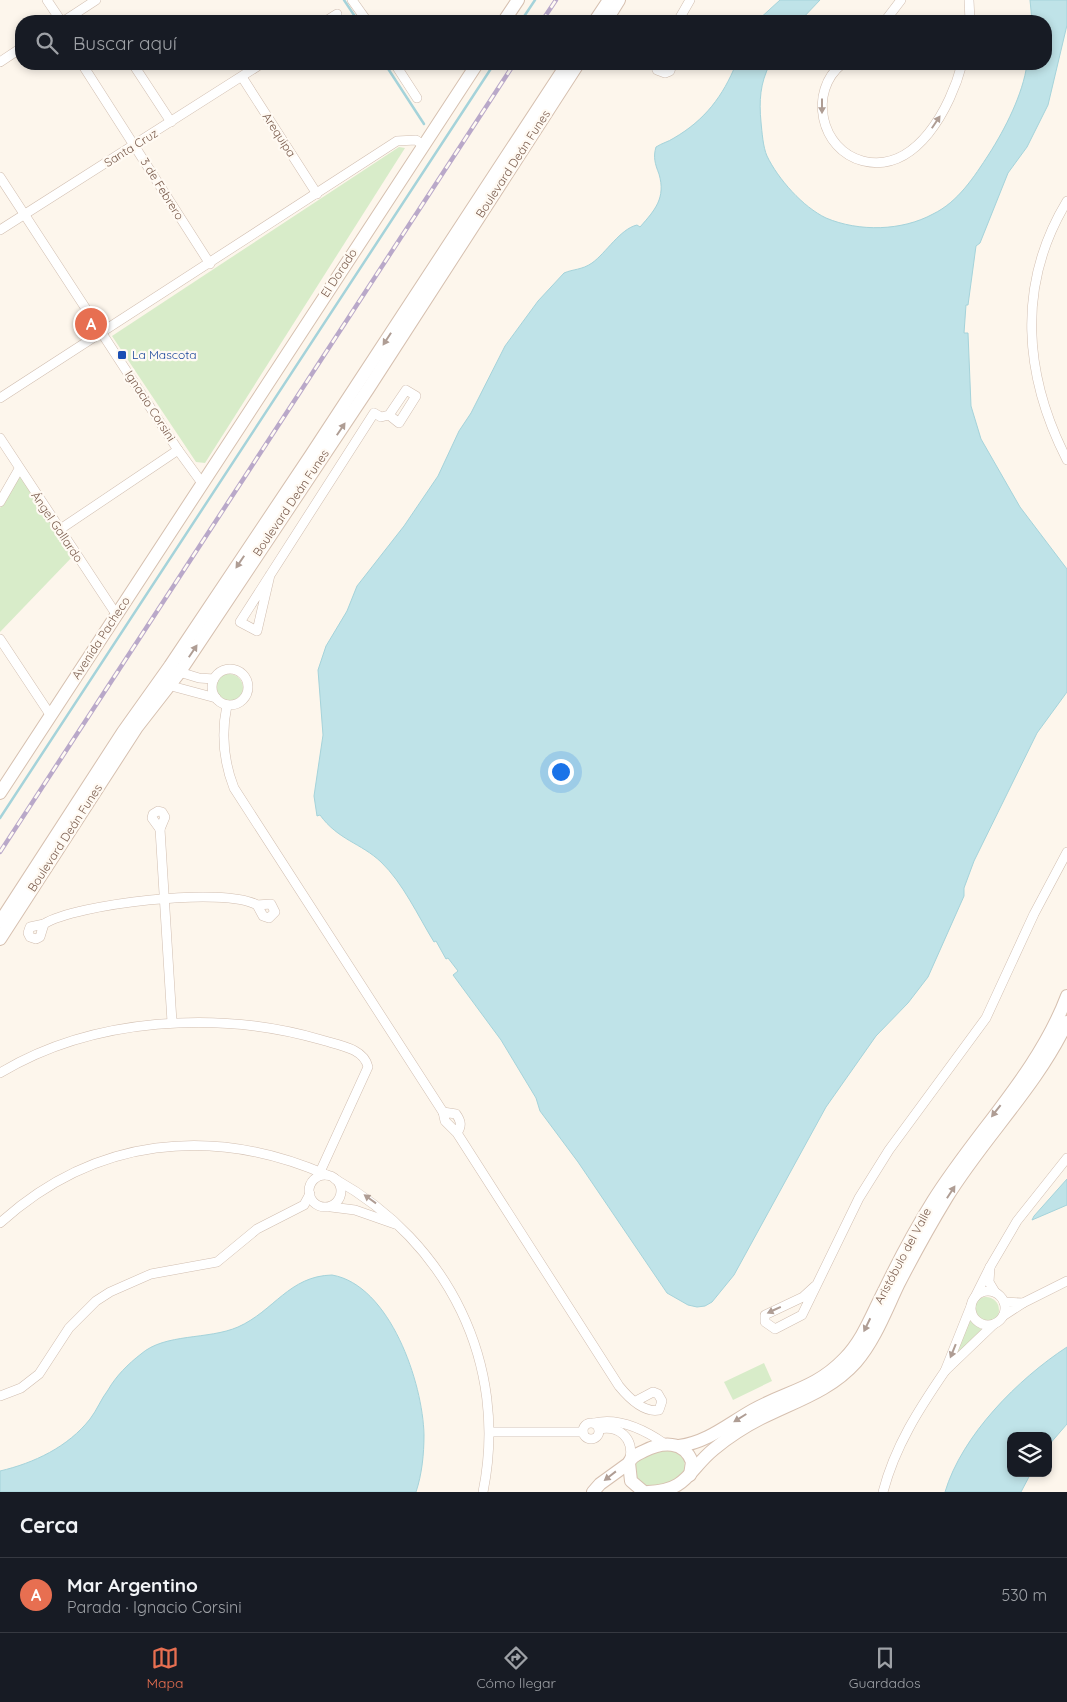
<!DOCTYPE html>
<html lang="es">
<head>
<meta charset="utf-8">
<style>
	body { margin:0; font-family:Quicksand,sans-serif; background:#20242c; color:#f1f3f6 }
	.controls { position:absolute; right:15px; bottom:15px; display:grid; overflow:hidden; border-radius:10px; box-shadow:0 2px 8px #0003 }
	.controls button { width:45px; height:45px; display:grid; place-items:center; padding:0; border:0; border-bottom:1px solid #363941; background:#171b24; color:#f1f3f6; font:25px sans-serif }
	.you { position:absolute; left:560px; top:771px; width:18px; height:18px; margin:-12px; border:4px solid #fff; border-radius:50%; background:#1a73e8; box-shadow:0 0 0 8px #1a73e833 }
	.badge { display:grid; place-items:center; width:32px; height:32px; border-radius:50%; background:#e76f51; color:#fff; font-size:16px; font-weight:700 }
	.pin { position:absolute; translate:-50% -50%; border:2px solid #fff; box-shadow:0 1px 5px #0006 }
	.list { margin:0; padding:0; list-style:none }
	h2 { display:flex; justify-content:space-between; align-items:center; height:65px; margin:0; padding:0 20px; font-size:21px }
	h2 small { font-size:16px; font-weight:400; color:#9ea1a6 }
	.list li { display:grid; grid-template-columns:32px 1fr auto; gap:15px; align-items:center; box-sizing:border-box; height:75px; padding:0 20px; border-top:1px solid #363941 }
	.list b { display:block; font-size:19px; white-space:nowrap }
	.list p { margin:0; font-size:16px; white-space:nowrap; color:#9ea1a6 }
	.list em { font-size:16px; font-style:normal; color:#9ea1a6 }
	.icon { flex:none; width:28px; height:28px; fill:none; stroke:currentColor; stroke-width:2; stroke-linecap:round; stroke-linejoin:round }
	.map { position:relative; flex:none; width:1067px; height:1492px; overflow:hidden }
	.search { position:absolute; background:#171b24; box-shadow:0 2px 8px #0003; left:15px; right:15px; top:15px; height:55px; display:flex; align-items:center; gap:12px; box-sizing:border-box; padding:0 18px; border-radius:20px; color:#9ea1a6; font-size:19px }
	.sheet { height:140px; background:#171b24 }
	nav { display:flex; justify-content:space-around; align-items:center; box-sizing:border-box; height:70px; border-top:1px solid #363941; background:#171b24; font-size:14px; color:#9ea1a6 }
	nav a { display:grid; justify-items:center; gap:2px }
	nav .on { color:#e76f51 }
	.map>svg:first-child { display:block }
</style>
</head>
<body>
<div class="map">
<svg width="1067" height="1492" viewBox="0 0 1067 1492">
	<rect width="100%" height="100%" fill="#fdf6ec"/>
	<g fill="#d8ecc9">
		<path d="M 399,147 L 405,148 L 205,463 L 196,462 L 112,336 Z"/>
		<path d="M 20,476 L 74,555 L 0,632 L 0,508 Z"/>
		<circle cx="229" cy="688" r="14"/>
		<circle cx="986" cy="1310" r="13"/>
		<path d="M 970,1319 L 983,1331 L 954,1358 Z"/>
		<path d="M 764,1363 L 772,1381 L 733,1400 L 724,1382 Z"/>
		<path d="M 668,1449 L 682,1455 C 687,1466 685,1471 679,1480 L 649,1489 L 638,1484 L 634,1464 L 637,1459 Z"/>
	</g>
	<g fill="#bfe3e8" stroke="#a5d3da">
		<path d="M 780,0 L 820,0 L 800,21 L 757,21 Z"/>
		<path d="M 1030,0 L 1067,0 L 1067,25 L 1048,105 L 1027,147 L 1008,173 L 980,243 L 976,246 L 968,305 L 966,305 L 964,333 L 968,333 L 971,406 L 981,439 L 1020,507 L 1067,569 L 1067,692 L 1037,733 L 974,861 L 964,888 L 964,896 L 928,977 L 908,1003 L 876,1036 L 826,1107 L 734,1275 L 712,1302 L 705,1306 L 697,1307 L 688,1305 L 667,1293 L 578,1162 L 540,1111 L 536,1098 L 501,1040 L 453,975 L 458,971 L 448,958 L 446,959 L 436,941 L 434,942 C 418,916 403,883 381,862 C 361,843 338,840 320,815 L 317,816 L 314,796 L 323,735 L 318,670 L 326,646 L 347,611 L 357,586 L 404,526 L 438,476 L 459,431 L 471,413 L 505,346 L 538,301 L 564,273 C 573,269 582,270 592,263 C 606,253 620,229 637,225 L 640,227 C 655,210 666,198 659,174 C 655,164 653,157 656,147 C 662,143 668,142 674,138 C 705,120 723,96 736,64 L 770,64 C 760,83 759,101 761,122 C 762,132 763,147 767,156 C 778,179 803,207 826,218 C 859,232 902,231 933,214 C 958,202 974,177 989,154 C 1005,129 1023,94 1027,64 L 1046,64 L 1046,21 L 1032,21 Z"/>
		<path d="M 1067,1179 L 1067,1205 L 1032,1220 L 1034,1216 Z"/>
		<path d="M 332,1275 C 390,1285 423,1383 424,1435 C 424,1454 422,1474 416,1492 L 0,1492 L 0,1471 C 34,1463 68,1447 90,1419 C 97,1410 101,1399 108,1390 C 116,1376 128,1364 141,1354 C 165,1333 208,1340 238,1327 C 274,1311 289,1276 332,1275 Z"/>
		<path d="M 1067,1347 L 1067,1424 L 1048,1446 L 1048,1436 L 1011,1436 L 1011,1473 L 1031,1473 L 1021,1492 L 945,1492 C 962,1435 1018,1379 1067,1347 Z"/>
	</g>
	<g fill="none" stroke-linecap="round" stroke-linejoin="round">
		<g stroke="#a5d3da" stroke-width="2.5">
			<path d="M 344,0 L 358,21"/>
			<path d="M 521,21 L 535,0"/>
			<path d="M 385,64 L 424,124"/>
			<path d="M 0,818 L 494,64"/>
		</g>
		<g stroke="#d1beb0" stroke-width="10">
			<g id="street">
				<path d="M 47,0 L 61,21"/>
				<path d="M 352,0 L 367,21"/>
				<path d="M 969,0 L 970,21"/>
				<path d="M 64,21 L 96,0"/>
				<path d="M 326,21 L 337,14"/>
				<path d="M 678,21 L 690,0"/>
				<path d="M 885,21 L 901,0"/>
				<path d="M 0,62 L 21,48"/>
				<path d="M 82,64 L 210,264"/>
				<path d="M 133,64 L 171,122"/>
				<path d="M 395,64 L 417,98"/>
				<path d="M 655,64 L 657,70 L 665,73 L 670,71 L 672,64"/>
				<path d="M 842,64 C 808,91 820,150 863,161 C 917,174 951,106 962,64"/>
				<path d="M 242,77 L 317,194"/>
				<path d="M 0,177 L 178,450 L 202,483"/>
				<path d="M 1067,201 C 1016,285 1024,376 1067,460"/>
				<path d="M 0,230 L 261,64"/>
				<path d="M 0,398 L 397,141 L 416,140 L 423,145"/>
				<path d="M 0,438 L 116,614"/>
				<path d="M 0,502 L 19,469"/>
				<path d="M 59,530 L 178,450"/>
				<path d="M 270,575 L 257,631 L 240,622 L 374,413 L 381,417 L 389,415 L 399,423 L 416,396 L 406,390 L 389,415"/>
				<path d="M 0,639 L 51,716"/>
				<circle cx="230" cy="687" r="18"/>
				<path d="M 176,671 L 199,678 L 214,679"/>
				<path d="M 165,682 L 175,687 L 216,698"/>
				<path d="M 227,705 C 221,734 223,760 234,788 L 443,1112"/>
				<path d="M 158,811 L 162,812 L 165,817 L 160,829 L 152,818 L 153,814 Z"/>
				<path d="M 160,829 L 172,1022"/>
				<path d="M 271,904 L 275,912 L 269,918 L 263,916 L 257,905 Z"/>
				<path d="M 44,924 C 75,904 226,886 257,905"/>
				<path d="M 44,924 L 40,937 L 36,939 L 30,937 L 28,933 L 30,927 Z"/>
				<path d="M 0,1073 C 93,1017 219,1010 322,1040 C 338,1045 364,1048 368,1067 L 320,1172"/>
				<path d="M 457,1133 C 462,1126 461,1121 456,1114 L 443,1112 L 445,1121 L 457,1133 L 619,1386 C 628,1397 644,1413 659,1410 L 662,1401 L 658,1394 L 653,1392 L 636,1401"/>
				<circle cx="325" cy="1191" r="16"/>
				<path d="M 335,1179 C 448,1242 509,1364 483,1492"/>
				<path d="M 331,1207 L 355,1210 L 395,1224"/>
				<path d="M 0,1223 C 95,1137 212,1125 327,1175"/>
				<path d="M 990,1267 L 1017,1221 L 1067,1158"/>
				<path d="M 815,1286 L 803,1297 L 765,1315 L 765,1322 L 775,1329 L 802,1315 L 859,1198 L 889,1150 L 986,1018 L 1034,914 L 1067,852"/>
				<circle cx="988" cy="1308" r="17"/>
				<path d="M 975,1297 L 990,1267 L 989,1282 L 995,1292"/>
				<path d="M 1023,1303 L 1067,1281"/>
				<path d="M 971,1306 L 945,1371 L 994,1324"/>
				<path d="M 1003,1316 L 1023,1303 L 1004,1302"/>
				<path d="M 0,1396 L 21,1388 L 39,1374 L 69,1328 L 96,1301 L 110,1292 L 151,1274 L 217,1262 L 257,1229 L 304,1205 L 310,1194"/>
				<circle cx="591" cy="1431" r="8"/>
				<path d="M 594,1423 C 620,1417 645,1430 665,1444"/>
				<path d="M 599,1429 C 619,1425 634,1438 630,1459"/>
				<path d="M 490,1432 L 583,1432"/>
				<path d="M 883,1492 C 895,1446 919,1409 945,1371"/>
			</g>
		</g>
		<g stroke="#d6c0b0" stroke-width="14">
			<g id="secondary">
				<path d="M 504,21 L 518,0"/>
				<path d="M 595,21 L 609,0"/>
				<path d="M 606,21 L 619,0"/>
				<path d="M 0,793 L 477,64"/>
				<path d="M 0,922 L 123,732 L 170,666 L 311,455 L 567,64"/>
				<path d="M 0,939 L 137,727 L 179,673 L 368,389 L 578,64"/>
				<path d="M 679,1446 C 708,1442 728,1424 753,1410 C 787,1391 815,1389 844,1359 C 863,1340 872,1314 884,1291 C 899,1260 915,1230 933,1201 C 976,1132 1038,1073 1067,996"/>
				<path d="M 593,1492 L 600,1484 L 629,1463"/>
				<path d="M 644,1492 L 631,1481 L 629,1463 C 631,1456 638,1454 644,1451 C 662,1442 684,1440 692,1462 L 690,1475"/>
				<path d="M 648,1492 C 688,1491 688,1470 714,1449 C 731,1435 752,1422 772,1413 C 802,1399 833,1388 856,1362 C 875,1340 886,1310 899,1283 C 914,1254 930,1225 947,1197 C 984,1137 1037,1086 1067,1022"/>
			</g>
		</g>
		<use href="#street" stroke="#fff" stroke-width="9"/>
		<use href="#secondary" stroke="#fff" stroke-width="12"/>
		<g stroke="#b9a8c9" stroke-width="4.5">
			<g id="rail">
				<path d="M 542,21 L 556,0"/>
				<path d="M 0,852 L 514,64"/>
			</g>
		</g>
		<use href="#rail" stroke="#fffaf3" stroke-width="2.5" stroke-dasharray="8" stroke-linecap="butt"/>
	</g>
	<defs><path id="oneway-solid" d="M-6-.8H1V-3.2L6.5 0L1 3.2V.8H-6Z" transform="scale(1.25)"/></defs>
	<g fill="#af9d94">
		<use href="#oneway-solid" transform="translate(822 106) rotate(90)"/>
		<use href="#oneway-solid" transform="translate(936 122) rotate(-56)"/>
		<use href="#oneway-solid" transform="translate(387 339) rotate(123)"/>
		<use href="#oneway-solid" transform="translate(341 429) rotate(-56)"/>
		<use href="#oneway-solid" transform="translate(240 562) rotate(124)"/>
		<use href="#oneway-solid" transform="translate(193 651) rotate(-56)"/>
		<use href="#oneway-solid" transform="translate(996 1111) rotate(128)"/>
		<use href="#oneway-solid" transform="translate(951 1192) rotate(-57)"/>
		<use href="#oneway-solid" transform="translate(370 1199) rotate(-144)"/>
		<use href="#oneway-solid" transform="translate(774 1310) rotate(155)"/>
		<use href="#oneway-solid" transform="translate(867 1325) rotate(116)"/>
		<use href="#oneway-solid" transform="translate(953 1351) rotate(112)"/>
		<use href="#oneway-solid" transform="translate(740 1418) rotate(148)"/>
		<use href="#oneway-solid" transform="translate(610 1476) rotate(142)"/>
	</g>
	<rect fill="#1a4fb4" stroke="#fffaf3" stroke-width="2" x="117" y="350" width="10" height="10" rx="2.5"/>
	<g text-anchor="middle" stroke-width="4.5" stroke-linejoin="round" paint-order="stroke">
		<g font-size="12" fill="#7a5c4d" stroke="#fffaf3">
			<text transform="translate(279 135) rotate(57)" y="4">Arequipa</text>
			<text transform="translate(131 148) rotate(-32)" y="4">Santa Cruz</text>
			<text transform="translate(513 164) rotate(-57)" y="4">Boulevard Deán Funes</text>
			<text transform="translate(162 189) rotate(58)" y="4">3 de Febrero</text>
			<text transform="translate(339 273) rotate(-57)" y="4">El Dorado</text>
			<text transform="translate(150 406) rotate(57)" y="4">Ignacio Corsini</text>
			<text transform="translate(291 503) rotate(-56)" y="4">Boulevard Deán Funes</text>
			<text transform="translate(57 527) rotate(56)" y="4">Ángel Gallardo</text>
			<text transform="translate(101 638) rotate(-57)" y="4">Avenida Pacheco</text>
			<text transform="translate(65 838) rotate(-57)" y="4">Boulevard Deán Funes</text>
			<text transform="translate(903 1256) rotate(-62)" y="4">Aristóbulo del Valle</text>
		</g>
		<g font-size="12" fill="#164399" stroke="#fffaf3" text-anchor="start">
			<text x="132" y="359">La Mascota</text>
		</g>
	</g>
</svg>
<div class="controls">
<button><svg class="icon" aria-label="layers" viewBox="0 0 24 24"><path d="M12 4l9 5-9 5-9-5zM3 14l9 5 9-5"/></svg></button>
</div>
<div class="you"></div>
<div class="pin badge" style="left:91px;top:324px">A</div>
<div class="search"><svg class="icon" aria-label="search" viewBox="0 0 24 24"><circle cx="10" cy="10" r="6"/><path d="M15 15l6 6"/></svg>Buscar aquí</div>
</div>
<section class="sheet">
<h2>Cerca<small></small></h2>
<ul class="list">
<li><span class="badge">A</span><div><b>Mar Argentino</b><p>Parada · Ignacio Corsini</p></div><em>530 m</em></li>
</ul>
</section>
<nav>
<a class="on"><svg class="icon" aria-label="map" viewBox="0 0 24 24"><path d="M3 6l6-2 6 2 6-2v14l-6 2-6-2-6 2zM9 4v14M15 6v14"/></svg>Mapa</a>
<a><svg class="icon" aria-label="directions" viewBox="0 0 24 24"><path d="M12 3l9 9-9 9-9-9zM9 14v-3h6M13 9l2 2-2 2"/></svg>Cómo llegar</a>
<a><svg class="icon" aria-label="saved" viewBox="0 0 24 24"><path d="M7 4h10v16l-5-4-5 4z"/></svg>Guardados</a>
</nav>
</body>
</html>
